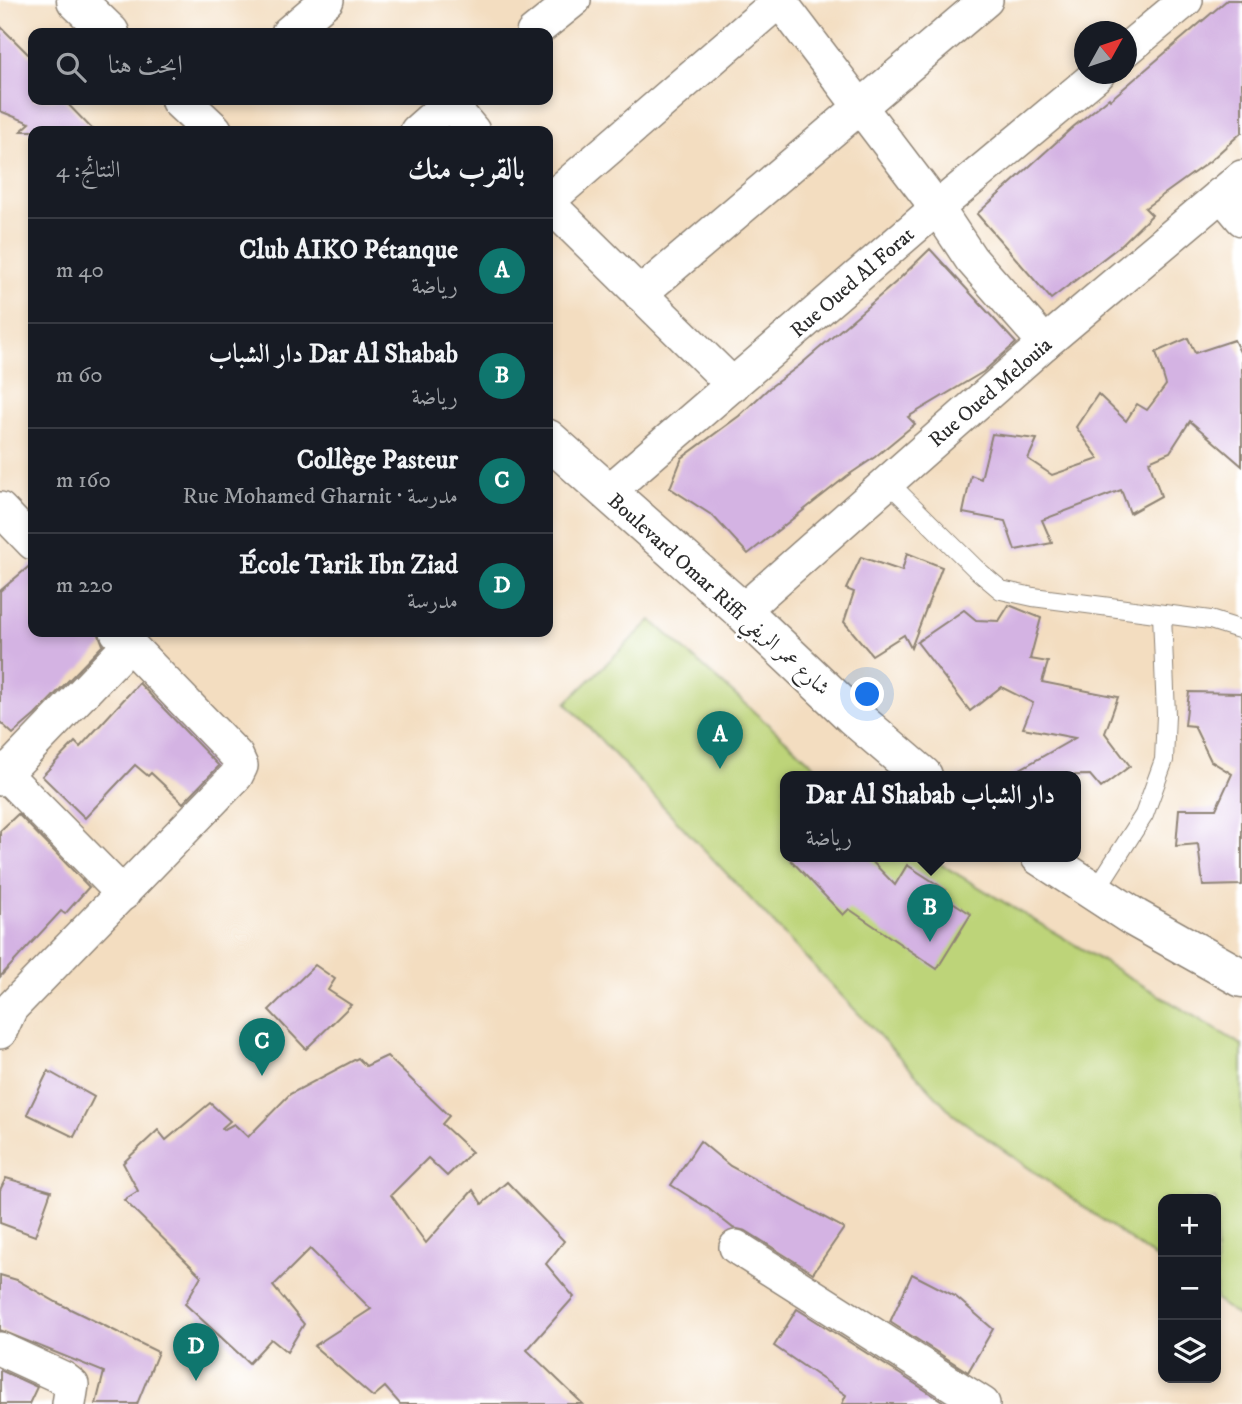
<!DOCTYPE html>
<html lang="ar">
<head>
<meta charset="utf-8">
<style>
	body { margin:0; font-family:"IM FELL DW Pica",Amiri,serif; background:#20242c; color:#f1f3f6; direction:rtl }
	.controls { position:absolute; right:21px; bottom:21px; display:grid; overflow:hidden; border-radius:14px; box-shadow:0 4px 10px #0003 }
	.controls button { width:63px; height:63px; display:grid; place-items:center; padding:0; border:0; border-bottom:2px solid #363941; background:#171b24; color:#f1f3f6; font:35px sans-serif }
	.compass { position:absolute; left:1074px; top:21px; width:63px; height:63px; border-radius:50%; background:#171b24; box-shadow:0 4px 10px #0003; rotate:50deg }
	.you { position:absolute; left:868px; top:695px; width:24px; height:24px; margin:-18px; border:5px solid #fff; border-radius:50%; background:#1a73e8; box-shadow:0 0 0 10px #1a73e833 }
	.badge { display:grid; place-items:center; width:46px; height:46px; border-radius:50%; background:#0f766e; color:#fff; font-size:23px; font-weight:700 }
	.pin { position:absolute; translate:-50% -58px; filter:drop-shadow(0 2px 4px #0008) }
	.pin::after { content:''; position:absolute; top:37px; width:24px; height:21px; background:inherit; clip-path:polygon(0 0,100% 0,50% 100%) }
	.popup { position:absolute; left:780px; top:771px; width:301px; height:91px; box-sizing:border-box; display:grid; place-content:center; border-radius:14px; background:#171b24; filter:drop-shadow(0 2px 5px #0005); font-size:23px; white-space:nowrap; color:#9ea1a6 }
	.popup b { font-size:26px; color:#f1f3f6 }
	.popup::after { content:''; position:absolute; left:50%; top:100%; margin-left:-14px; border:14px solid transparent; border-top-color:#171b24 }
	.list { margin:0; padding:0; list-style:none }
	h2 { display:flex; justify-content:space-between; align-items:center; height:91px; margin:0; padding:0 28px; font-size:30px }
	h2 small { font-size:23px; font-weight:400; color:#9ea1a6 }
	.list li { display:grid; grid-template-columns:46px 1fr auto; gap:21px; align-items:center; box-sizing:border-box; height:105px; padding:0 28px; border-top:2px solid #363941 }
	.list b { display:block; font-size:26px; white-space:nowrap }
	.list p { margin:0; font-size:23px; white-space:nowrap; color:#9ea1a6 }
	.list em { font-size:23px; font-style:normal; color:#9ea1a6 }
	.icon { flex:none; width:38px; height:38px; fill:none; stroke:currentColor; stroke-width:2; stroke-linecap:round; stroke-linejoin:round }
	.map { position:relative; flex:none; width:1242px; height:1404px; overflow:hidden; direction:ltr }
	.search { position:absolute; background:#171b24; box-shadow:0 4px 10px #0003; left:28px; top:28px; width:525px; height:77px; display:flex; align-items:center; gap:18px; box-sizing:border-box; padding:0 24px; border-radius:14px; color:#9ea1a6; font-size:26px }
	.panel { position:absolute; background:#171b24; box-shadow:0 4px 10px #0003; left:28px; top:126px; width:525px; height:511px; border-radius:14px; direction:rtl }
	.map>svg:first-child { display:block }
</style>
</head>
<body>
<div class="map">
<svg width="1242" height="1404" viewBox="0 0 1242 1404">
	<rect width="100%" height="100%" fill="#fff"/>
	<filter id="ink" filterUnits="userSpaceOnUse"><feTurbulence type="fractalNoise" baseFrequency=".0143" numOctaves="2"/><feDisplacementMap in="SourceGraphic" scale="14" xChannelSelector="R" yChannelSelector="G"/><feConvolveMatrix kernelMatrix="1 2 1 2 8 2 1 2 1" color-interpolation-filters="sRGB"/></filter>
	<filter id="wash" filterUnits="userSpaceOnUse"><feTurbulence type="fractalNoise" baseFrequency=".00686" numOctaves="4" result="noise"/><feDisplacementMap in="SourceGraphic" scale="28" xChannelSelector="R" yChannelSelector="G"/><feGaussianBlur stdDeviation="1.57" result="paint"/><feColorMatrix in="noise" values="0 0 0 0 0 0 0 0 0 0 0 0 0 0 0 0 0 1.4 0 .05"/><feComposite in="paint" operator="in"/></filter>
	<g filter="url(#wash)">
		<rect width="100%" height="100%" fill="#f3ddc0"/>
		<path fill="#bdd479" stroke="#748052" stroke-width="2" d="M 651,620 L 826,776 L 785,776 L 785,856 L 927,856 L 1242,1045 L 1242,1319 L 1216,1300 L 1216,1199 L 1163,1199 L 1163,1263 L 954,1115 L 566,703 Z"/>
		<g id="blocks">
			<g fill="#d4b3e3">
				<path d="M 1227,0 L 1242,0 L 1242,132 L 1210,161 L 1145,208 L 1152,215 L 1120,246 L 1051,299 L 977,214 L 1073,127 L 1109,98 L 1110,100 Z"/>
				<path d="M 0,26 L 33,59 L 33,100 L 64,100 L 94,131 L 21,131 L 30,123 L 0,111 Z"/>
				<path d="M 930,249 L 1016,343 L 983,372 L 908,417 L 915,424 L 875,457 L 847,476 L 748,554 L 713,516 L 670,488 L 682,458 L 739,416 L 769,388 L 800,365 L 896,282 Z"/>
				<path d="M 1188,338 L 1195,353 L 1234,340 L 1242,356 L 1242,466 L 1190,421 L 1170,452 L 1149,461 L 1161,496 L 1130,513 L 1121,490 L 1042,520 L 1052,543 L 1015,550 L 1005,521 L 963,513 L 971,475 L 981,479 L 992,434 L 1037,439 L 1028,459 L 1052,475 L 1099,459 L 1076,427 L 1098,394 L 1126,421 L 1137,404 L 1147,410 L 1166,385 L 1156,352 Z"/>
				<path d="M 907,553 L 942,567 L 911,648 L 904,635 L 872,655 L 844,622 L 854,592 L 846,589 L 861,557 L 902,571 Z"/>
				<path d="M 33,563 L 33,632 L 98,632 L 103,645 L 35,715 L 13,734 L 0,722 L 0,591 Z"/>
				<path d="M 1009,605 L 1041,618 L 1030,659 L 1048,662 L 1042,682 L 1118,697 L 1105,733 L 1130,766 L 1101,788 L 1090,775 L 1008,776 L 1075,738 L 1023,728 L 1033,703 L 1001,687 L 970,711 L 917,642 L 964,610 L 976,620 L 999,621 Z"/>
				<path d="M 139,683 L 219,766 L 183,803 L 151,773 L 148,776 L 135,765 L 85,818 L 42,776 L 75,742 L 80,747 Z"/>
				<path d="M 1189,692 L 1242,693 L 1242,885 L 1203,886 L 1198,844 L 1176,846 L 1179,809 L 1216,809 L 1232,774 L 1211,761 L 1194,726 L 1185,725 Z"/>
				<path d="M 18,814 L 89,887 L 65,914 L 61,911 L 0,977 L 0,831 Z"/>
				<path d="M 787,856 L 867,856 L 895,885 L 907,865 L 946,890 L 942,895 L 971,914 L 937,969 L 849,909 L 843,915 Z"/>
				<path d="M 315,965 L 335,979 L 328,990 L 351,1005 L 306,1049 L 269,1010 Z"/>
				<path d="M 387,1056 L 449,1116 L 442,1124 L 472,1152 L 447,1176 L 428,1158 L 391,1195 L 426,1243 L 473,1190 L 482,1204 L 507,1182 L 564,1241 L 546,1264 L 574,1297 L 527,1350 L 583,1404 L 400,1404 L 385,1387 L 373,1397 L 314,1346 L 371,1309 L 310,1249 L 273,1286 L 304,1324 L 287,1352 L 271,1339 L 249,1363 L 185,1304 L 201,1276 L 124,1200 L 138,1191 L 123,1163 L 158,1130 L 166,1140 L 210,1103 L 230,1121 L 222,1128 L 223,1130 L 234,1124 L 248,1137 L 290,1094 L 358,1058 L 366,1066 Z"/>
				<path d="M 48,1071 L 94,1097 L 74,1137 L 27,1114 Z"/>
				<path d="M 700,1141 L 730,1166 L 844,1228 L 813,1273 L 746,1231 L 733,1228 L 709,1209 L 671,1185 Z"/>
				<path d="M 6,1178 L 51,1191 L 35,1236 L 0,1223 L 0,1190 Z"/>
				<path d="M 912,1274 L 955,1296 L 993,1329 L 968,1372 L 890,1322 Z"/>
				<path d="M 0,1275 L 17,1280 L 56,1302 L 158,1352 L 137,1404 L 96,1404 L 104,1372 L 0,1330 Z"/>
				<path d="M 797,1309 L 947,1404 L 842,1404 L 846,1395 L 774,1346 Z"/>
				<path d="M 0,1370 L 37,1387 L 29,1404 L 0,1404 Z"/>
			</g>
		</g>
	</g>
	<g filter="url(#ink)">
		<use href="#blocks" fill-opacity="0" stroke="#8f8476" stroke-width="2"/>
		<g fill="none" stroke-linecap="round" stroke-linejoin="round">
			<g stroke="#8f8476" stroke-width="20">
				<g id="service">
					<path d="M 888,482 L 976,569 L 1001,590 L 1033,597 L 1210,620 L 1242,630"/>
					<path d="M 1094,893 L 1144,815 L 1164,760 L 1166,715 L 1162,614"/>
				</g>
			</g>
			<g stroke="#8f8476" stroke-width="36">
				<g id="minor">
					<path d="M 779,0 L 937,208 L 971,259 L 1045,343"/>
					<path d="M 288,33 L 327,0"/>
					<path d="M 533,33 L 574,0"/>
					<path d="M 1126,50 L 1186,0"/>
					<path d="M 449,102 L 473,131"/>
					<path d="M 417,131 L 452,100"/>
					<path d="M 1221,194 L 1242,219"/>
					<path d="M 548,201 L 780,0"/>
					<path d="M 548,203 L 733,385"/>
					<path d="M 640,294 L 986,0"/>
					<path d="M 608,492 L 937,208 L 1098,74"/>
					<path d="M 0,509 L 33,543"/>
					<path d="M 742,611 L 1045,343 L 1242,177"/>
					<path d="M 0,769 L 123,894"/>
					<path d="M 0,779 L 129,645"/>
					<path d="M 0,1032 L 11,1008 L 236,776 L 241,766 L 236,755 L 117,632"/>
					<path d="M 736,1247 L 983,1404"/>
					<path d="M 0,1349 L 63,1378 L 72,1385 L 69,1404"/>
				</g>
			</g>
			<g stroke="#8f8476" stroke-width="41">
				<g id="tertiary">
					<path d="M 76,0 L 110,33"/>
					<path d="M 180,100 L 213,131"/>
					<path d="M 548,439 L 742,611 L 853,716 L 923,776"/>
					<path d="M 1040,856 L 1135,918 L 1242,978"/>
				</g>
			</g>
			<use href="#service" stroke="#fff" stroke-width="18"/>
			<use href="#minor" stroke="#fff" stroke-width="33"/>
			<use href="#tertiary" stroke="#fff" stroke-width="38"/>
		</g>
	</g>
	<g text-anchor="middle" stroke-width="6" stroke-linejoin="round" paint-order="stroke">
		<g font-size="21" fill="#2b2b2b" stroke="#fff">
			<text transform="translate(852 282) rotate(-41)" y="7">Rue Oued Al Forat</text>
			<text transform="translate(990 392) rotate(-41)" y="7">Rue Oued Melouia</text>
			<text transform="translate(719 594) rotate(42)" y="7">Boulevard Omar Riffi شارع عمر الريفي</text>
		</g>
	</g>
</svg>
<div class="controls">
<button>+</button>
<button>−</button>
<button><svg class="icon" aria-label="layers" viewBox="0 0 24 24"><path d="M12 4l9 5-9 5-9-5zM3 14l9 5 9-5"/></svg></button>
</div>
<svg class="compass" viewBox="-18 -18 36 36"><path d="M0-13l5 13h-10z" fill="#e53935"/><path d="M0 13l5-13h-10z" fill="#9ea1a6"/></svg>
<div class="you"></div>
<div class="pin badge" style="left:720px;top:769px">A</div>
<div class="pin badge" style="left:930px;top:942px">B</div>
<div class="popup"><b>Dar Al Shabab دار الشباب</b>رياضة</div>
<div class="pin badge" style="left:262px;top:1076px">C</div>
<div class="pin badge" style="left:196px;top:1381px">D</div>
<div class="search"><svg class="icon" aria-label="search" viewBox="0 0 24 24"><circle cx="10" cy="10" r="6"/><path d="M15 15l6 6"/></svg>ابحث هنا</div>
<section class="panel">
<h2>بالقرب منك<small>النتائج: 4</small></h2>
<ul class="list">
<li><span class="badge">A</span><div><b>Club AIKO Pétanque</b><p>رياضة</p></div><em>40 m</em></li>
<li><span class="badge">B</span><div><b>Dar Al Shabab دار الشباب</b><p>رياضة</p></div><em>60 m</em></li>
<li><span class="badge">C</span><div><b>Collège Pasteur</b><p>مدرسة · Rue Mohamed Gharnit</p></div><em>160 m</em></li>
<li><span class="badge">D</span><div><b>École Tarik Ibn Ziad</b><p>مدرسة</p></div><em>220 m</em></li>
</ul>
</section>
</div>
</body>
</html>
